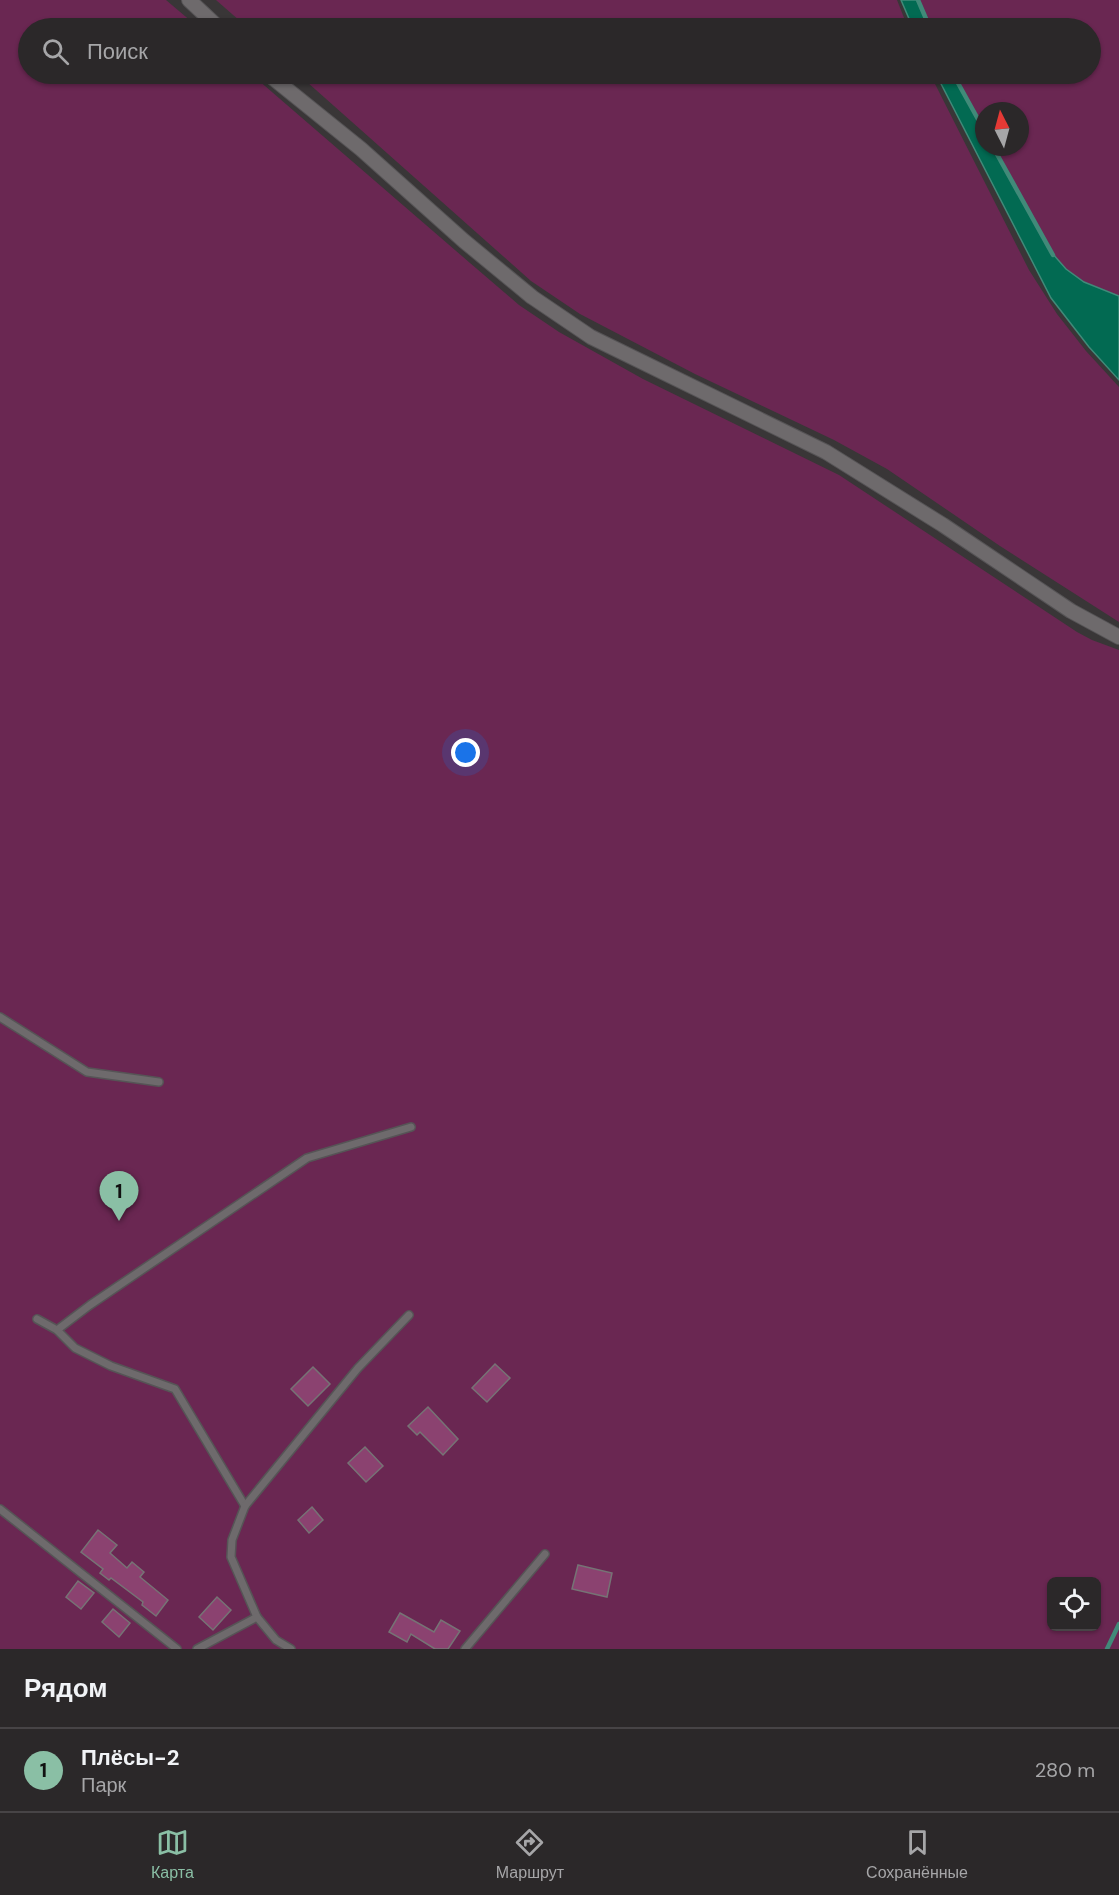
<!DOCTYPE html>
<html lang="ru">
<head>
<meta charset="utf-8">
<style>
	body { margin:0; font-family:"DM Sans",sans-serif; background:#333031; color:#f1f3f6 }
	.controls { position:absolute; right:18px; bottom:18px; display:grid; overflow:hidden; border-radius:9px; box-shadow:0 2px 4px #0004 }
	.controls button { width:54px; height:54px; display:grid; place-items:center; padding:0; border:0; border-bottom:2px solid #474446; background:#2b2829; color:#f1f3f6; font:30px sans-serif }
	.compass { position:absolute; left:975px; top:102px; width:54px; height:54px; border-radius:50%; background:#2b2829; box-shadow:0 2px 4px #0004; rotate:354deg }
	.you { position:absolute; left:466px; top:753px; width:21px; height:21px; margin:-15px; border:4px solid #fff; border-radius:50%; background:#1a73e8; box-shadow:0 0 0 9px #1a73e833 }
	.badge { display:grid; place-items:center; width:39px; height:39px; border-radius:50%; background:#8abfa5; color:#111; font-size:20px; font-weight:700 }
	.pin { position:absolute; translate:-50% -50px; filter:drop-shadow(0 2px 3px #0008) }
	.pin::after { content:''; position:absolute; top:32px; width:21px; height:18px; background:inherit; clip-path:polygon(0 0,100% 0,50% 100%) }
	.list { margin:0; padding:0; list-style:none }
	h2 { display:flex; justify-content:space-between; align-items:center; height:78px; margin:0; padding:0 24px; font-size:26px }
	h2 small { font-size:20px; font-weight:400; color:#a6a6a8 }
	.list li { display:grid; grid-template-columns:39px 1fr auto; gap:18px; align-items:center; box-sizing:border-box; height:84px; padding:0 24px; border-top:2px solid #474446 }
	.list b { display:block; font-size:22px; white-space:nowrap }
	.list p { margin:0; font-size:20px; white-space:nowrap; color:#a6a6a8 }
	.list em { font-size:20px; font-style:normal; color:#a6a6a8 }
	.icon { flex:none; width:33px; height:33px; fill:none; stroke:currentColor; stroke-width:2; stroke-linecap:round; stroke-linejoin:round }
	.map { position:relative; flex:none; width:1119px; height:1649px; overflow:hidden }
	.search { position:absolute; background:#2b2829; box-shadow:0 2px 4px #0004; left:18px; right:18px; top:18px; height:66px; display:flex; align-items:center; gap:15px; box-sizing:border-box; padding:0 21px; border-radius:33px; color:#a6a6a8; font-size:22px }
	.sheet { height:162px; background:#2b2829 }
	nav { display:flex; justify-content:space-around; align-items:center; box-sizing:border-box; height:84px; border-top:2px solid #474446; background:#2b2829; font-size:16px; color:#a6a6a8 }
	nav a { display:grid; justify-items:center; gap:3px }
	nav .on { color:#8abfa5 }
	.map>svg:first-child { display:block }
</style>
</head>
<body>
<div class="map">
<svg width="1119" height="1649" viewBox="0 0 1119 1649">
	<rect width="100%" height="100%" fill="#393637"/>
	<g fill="#6a2752" fill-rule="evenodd">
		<path d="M 0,0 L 166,0 L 199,28 L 28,28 L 28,74 L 251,74 L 470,263 L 519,305 L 559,332 L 643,379 L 839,475 L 1077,632 L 1092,640 L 1119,650 L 1119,1649 L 0,1649 ZM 1052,1582 L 1096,1582 L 1096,1626 L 1052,1626 Z"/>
		<path d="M 216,0 L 897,0 L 908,28 L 248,28 Z"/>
		<path d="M 918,0 L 1119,0 L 1119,296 L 1084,282 L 1066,269 L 1052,253 L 993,147 L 1020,147 L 1020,111 L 984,111 L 984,130 L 953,74 L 1090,74 L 1090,28 L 930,28 Z"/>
		<path d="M 298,74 L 930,74 L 1029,270 L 1057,314 L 1086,351 L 1119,387 L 1119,622 L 1000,546 L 887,469 L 834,440 L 695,374 L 580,314 L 531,281 Z"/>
	</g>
	<g fill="#026a52" stroke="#418a79" stroke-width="1.5">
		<path d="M 901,0 L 918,0 L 930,28 L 913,28 Z"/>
		<path d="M 936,74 L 953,74 L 984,130 L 984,147 L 993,147 L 1052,253 L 1066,269 L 1084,282 L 1119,296 L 1119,380 L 1089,347 L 1051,298 Z"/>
	</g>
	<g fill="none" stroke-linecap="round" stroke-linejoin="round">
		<g stroke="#418a79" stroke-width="4.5">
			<path d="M 918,0 L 930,28"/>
			<path d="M 953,74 L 984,130"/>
			<path d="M 993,147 L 1053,255"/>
			<path d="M 1107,1649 L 1119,1624"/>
		</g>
	</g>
	<g fill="#8b4270" stroke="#767375" stroke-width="1.5">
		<path d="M 495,1364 L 510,1378 L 487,1402 L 472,1388 Z"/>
		<path d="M 313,1367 L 330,1384 L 308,1406 L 291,1389 Z"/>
		<path d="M 428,1407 L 458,1439 L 443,1455 L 420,1432 L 417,1435 L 408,1426 Z"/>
		<path d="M 365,1447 L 383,1466 L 366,1482 L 348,1463 Z"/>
		<path d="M 312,1507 L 323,1520 L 309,1533 L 298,1520 Z"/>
		<path d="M 98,1530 L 117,1545 L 110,1553 L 127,1568 L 132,1562 L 144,1572 L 140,1577 L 168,1600 L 156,1616 L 142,1605 L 143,1602 L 111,1578 L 109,1580 L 100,1573 L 103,1569 L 81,1552 Z"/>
		<path d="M 578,1565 L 612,1573 L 607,1597 L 572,1589 Z"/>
		<path d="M 78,1581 L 94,1593 L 81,1609 L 66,1597 Z"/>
		<path d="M 217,1597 L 231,1610 L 213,1630 L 199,1617 Z"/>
		<path d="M 113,1609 L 130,1623 L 119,1637 L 102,1622 Z"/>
		<path d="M 400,1613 L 434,1632 L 441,1620 L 460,1631 L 448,1649 L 435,1649 L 411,1634 L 407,1642 L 389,1632 Z"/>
	</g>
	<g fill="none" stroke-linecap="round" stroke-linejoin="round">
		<g stroke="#565456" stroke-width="10">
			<g id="lane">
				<path d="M 0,1017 L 87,1072 L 159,1082"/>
				<path d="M 37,1319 L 57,1330 L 75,1348 L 111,1366 L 175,1389 L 245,1506"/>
				<path d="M 57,1330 L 90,1305 L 307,1158 L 411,1127"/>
				<path d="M 0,1509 L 177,1649"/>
				<path d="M 257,1617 L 231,1557 L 232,1540 L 245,1506 L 358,1368 L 409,1315"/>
				<path d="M 197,1649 L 257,1617 L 276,1640 L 291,1649"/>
				<path d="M 465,1649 L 545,1554"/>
			</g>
		</g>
		<g stroke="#565456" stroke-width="16">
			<g id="street">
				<path d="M 189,0 L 219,28"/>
				<path d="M 268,74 L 361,149 L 464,241 L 532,297 L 591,337 L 826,452 L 943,525 L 1071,611 L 1119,637"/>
			</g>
		</g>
		<use href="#lane" stroke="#6e6a6c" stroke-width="7"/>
		<use href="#street" stroke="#6e6a6c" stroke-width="14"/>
	</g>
</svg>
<div class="controls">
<button><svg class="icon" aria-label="locate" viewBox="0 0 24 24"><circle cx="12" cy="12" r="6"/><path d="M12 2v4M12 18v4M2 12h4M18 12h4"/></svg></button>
</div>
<svg class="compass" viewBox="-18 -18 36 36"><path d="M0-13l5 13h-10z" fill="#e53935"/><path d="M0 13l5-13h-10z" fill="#a6a6a8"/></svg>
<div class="you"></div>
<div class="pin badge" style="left:119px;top:1221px">1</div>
<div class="search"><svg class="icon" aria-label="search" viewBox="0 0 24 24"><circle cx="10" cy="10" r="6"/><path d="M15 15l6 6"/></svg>Поиск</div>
</div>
<section class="sheet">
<h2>Рядом<small></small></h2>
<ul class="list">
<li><span class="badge">1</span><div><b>Плёсы-2</b><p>Парк</p></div><em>280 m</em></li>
</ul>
</section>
<nav>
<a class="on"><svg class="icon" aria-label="map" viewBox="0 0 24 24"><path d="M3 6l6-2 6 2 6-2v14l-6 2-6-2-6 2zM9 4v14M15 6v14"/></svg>Карта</a>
<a><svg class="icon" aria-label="directions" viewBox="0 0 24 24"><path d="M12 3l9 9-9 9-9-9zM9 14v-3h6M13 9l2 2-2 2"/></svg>Маршрут</a>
<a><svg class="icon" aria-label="saved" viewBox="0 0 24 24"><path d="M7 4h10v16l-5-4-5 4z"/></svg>Сохранённые</a>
</nav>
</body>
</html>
